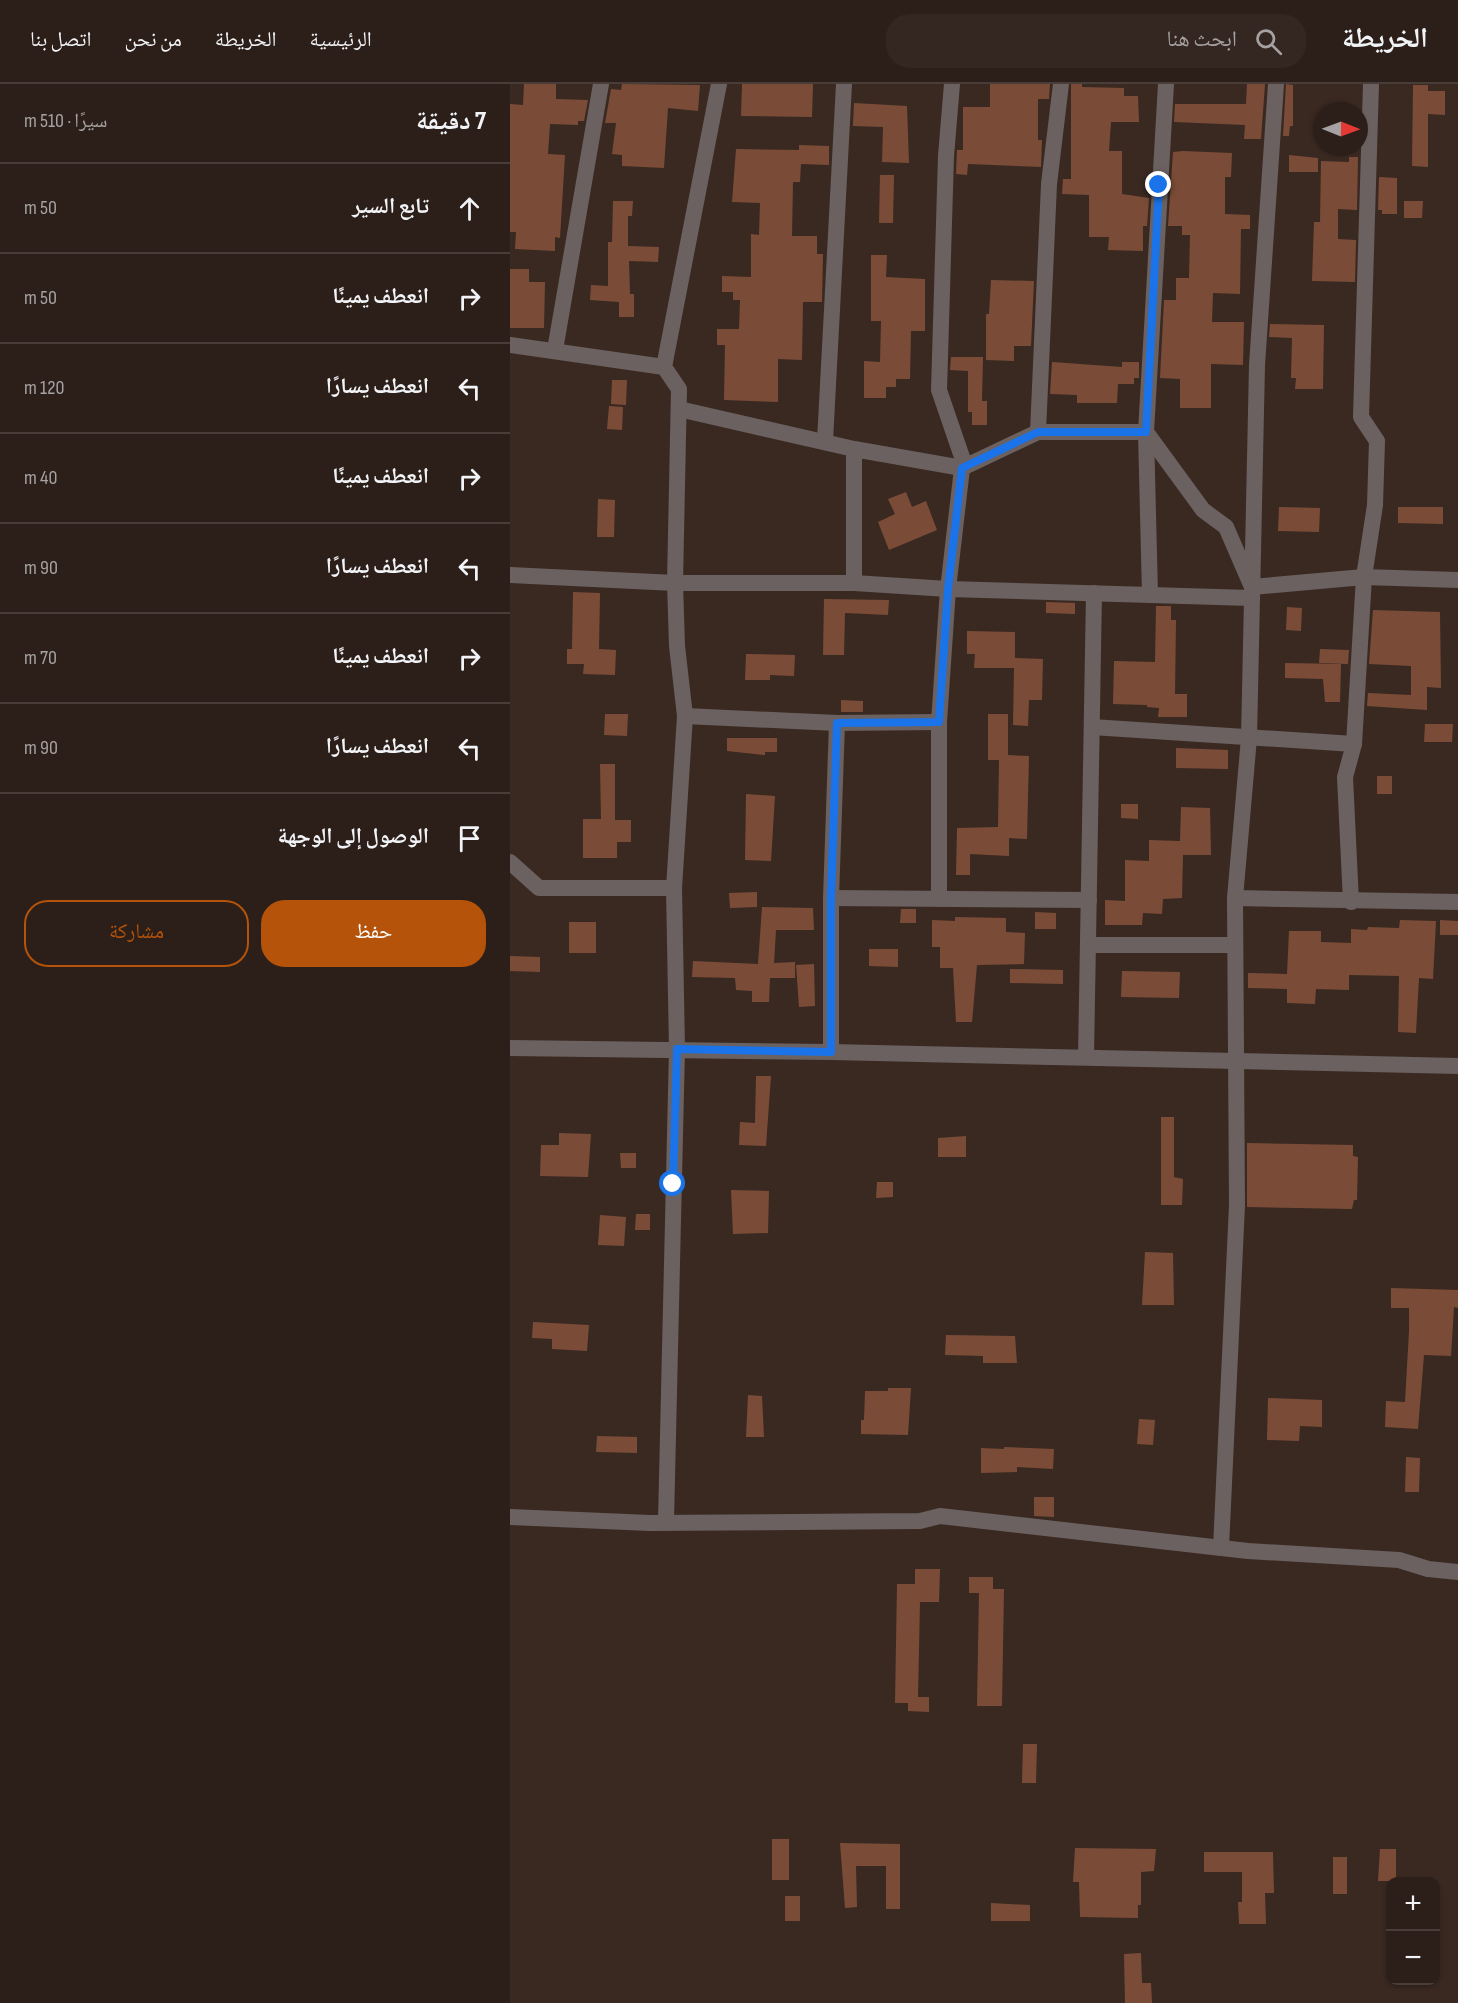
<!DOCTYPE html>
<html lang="ar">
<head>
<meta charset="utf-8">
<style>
	body { margin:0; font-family:"Sofia Sans Condensed","Noto Naskh Arabic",sans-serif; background:#342722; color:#f1f3f6; direction:rtl }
	.controls { position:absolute; right:18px; bottom:18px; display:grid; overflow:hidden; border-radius:12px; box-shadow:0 2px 4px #0004 }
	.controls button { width:54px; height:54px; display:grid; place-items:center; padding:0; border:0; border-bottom:2px solid #483d38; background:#2c1f19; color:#f1f3f6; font:30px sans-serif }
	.compass { position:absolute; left:804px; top:18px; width:54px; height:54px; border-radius:50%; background:#2c1f19; box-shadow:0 2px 4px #0004; rotate:91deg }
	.stop { position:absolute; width:18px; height:18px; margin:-14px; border:4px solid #1a73e8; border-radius:50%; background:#fff }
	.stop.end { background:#1a73e8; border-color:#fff; box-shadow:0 2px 6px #0008 }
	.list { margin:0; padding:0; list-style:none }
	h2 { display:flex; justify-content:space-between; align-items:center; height:78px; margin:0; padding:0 24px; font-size:26px }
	h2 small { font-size:20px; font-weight:400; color:#a6a2a2 }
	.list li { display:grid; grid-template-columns:39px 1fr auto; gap:18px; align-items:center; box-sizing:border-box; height:90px; padding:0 24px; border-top:2px solid #483d38 }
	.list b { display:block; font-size:22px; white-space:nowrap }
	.list em { font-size:20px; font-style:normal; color:#a6a2a2 }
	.actions { display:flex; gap:12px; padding:18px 24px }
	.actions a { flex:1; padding:14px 0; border:2px solid #b45309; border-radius:24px; text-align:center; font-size:21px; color:#b45309 }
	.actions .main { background:#b45309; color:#fff }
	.icon { flex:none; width:33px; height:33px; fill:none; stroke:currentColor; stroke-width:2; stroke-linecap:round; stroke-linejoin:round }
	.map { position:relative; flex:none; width:948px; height:1919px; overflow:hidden; direction:ltr }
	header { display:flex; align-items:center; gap:36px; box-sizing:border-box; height:84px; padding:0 30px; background:#2c1f19; border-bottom:2px solid #483d38 }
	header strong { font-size:28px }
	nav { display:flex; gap:33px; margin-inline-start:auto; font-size:21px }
	.search { width:420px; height:54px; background:#342722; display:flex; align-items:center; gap:15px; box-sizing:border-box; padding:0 21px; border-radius:24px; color:#a6a2a2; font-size:22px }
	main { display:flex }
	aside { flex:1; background:#2c1f19 }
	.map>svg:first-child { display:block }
</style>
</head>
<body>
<header>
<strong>الخريطة</strong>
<div class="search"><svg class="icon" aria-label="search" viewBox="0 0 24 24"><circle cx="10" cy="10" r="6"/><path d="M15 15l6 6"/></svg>ابحث هنا</div>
<nav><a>الرئيسية</a><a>الخريطة</a><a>من نحن</a><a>اتصل بنا</a></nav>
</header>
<main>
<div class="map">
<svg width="948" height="1919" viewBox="0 0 948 1919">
	<rect width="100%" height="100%" fill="#3a2921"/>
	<g fill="#7a4c38">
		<path d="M 14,0 L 46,0 L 46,15 L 78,16 L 74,37 L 68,37 L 68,41 L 40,40 L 38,70 L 55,71 L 50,154 L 45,153 L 45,167 L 5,165 L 6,148 L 0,148 L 0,20 L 13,21 Z"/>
		<path d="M 112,0 L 190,1 L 188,27 L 158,24 L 154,84 L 112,82 L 112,71 L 102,70 L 106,39 L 95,39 L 101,5 L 111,6 Z"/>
		<path d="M 232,0 L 303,0 L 302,33 L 231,32 Z"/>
		<path d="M 480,0 L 540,0 L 539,15 L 528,15 L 528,56 L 532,56 L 531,83 L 458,80 L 457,91 L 446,90 L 447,66 L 453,66 L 453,23 L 480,23 Z"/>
		<path d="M 561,0 L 572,0 L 572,3 L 614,4 L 614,12 L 628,12 L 629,38 L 601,38 L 599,67 L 612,67 L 612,110 L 639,114 L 637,142 L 633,142 L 633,167 L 598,166 L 599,153 L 579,153 L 579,111 L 552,110 L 553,95 L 561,95 Z"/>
		<path d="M 737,0 L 755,0 L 751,55 L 734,55 L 735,41 L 664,38 L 665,20 L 736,20 Z"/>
		<path d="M 776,0 L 783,1 L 783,42 L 780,42 L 779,52 L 773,52 Z"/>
		<path d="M 903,1 L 918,1 L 918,7 L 935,7 L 935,31 L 918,30 L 918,83 L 902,82 Z"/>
		<path d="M 344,19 L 397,22 L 399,79 L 372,78 L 373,43 L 343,42 Z"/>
		<path d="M 289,61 L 319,62 L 319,81 L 291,80 L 290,98 L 283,98 L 282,152 L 307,152 L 307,170 L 313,170 L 312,218 L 293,218 L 292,276 L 268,275 L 268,318 L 214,316 L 215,261 L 207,261 L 207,245 L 229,245 L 230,216 L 223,216 L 223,208 L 212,208 L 212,192 L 241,193 L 241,150 L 249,151 L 250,119 L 222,118 L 226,65 L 289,66 Z"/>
		<path d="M 673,67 L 722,69 L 721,93 L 715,93 L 715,130 L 740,131 L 740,145 L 731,145 L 730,210 L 703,209 L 702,238 L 734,238 L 733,281 L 701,280 L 701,324 L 670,324 L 670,295 L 650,294 L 654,216 L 666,216 L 666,194 L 679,194 L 680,151 L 672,151 L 672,142 L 658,142 L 663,68 Z"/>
		<path d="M 779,71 L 808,74 L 808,88 L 779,88 Z"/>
		<path d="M 839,73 L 848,73 L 847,126 L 828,125 L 828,155 L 846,156 L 845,198 L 802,197 L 804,138 L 810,138 L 811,77 L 839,78 Z"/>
		<path d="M 370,91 L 384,91 L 383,139 L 369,139 Z"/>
		<path d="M 869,93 L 887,94 L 887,130 L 872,130 L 872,126 L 868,126 Z"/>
		<path d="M 103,117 L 123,117 L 122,132 L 118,132 L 118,162 L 149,163 L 148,178 L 119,177 L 120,210 L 124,210 L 124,233 L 109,233 L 109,218 L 80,216 L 81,201 L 98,202 L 98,158 L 102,158 Z"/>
		<path d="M 894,117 L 913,117 L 912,134 L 894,134 Z"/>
		<path d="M 361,171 L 377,171 L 376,193 L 415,195 L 415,247 L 401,247 L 400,295 L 386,295 L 386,303 L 376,303 L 376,314 L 354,314 L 354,277 L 370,278 L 371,237 L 361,237 Z"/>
		<path d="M 0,185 L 19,185 L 19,198 L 35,198 L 34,244 L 0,244 Z"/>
		<path d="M 481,196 L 524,197 L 521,262 L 504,262 L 504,277 L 476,276 L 476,230 L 479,230 Z"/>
		<path d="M 760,240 L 814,241 L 813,305 L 785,305 L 786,294 L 781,294 L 782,254 L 759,253 Z"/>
		<path d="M 441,273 L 473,273 L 472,317 L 477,317 L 477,341 L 462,341 L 462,328 L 458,328 L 458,287 L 440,286 Z"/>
		<path d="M 542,278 L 612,283 L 612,278 L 629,278 L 629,294 L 624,294 L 624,300 L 608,300 L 607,319 L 567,319 L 567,311 L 540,310 Z"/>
		<path d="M 102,296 L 117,296 L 116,321 L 101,320 Z"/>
		<path d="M 99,322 L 113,323 L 112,346 L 97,345 Z"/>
		<path d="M 396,408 L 402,423 L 416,417 L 427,446 L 379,466 L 368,438 L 385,430 L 378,415 Z"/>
		<path d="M 88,415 L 105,416 L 104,453 L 87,453 Z"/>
		<path d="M 769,423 L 810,424 L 809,448 L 768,447 Z"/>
		<path d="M 888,423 L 933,423 L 933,440 L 888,439 Z"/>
		<path d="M 63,508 L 90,509 L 89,565 L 106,566 L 105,591 L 73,590 L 74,580 L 57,580 L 57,565 L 62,565 Z"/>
		<path d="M 314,515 L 379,516 L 378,531 L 335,529 L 334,571 L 313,571 Z"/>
		<path d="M 536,518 L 565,519 L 565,530 L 536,529 Z"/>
		<path d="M 646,522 L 661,522 L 661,536 L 666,536 L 665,610 L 677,610 L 677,633 L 648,633 L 649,624 L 637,623 L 637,621 L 603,620 L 604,577 L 645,578 Z"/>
		<path d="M 777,523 L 792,524 L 791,547 L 776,546 Z"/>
		<path d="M 863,526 L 930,528 L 931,604 L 917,603 L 917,626 L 857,622 L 858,609 L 901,611 L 901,582 L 859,580 Z"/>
		<path d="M 457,547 L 505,548 L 505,574 L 533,575 L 532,616 L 519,616 L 518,642 L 503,641 L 504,584 L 464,584 L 465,570 L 457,570 Z"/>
		<path d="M 810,565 L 839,566 L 838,580 L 809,579 Z"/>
		<path d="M 236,570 L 285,571 L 284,592 L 260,591 L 260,596 L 235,596 Z"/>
		<path d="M 775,579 L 831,580 L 830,618 L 815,618 L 813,595 L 775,594 Z"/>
		<path d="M 331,616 L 353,617 L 353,628 L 331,628 Z"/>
		<path d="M 95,630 L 118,630 L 117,652 L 94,651 Z"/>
		<path d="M 478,630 L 498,630 L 498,671 L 519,672 L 517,755 L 499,754 L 499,772 L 460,770 L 460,791 L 446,791 L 447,744 L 488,743 L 489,676 L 478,676 Z"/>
		<path d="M 915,640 L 943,640 L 942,658 L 914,658 Z"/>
		<path d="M 217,654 L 267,654 L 267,668 L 255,668 L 255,671 L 217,667 Z"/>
		<path d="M 666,664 L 718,666 L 718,685 L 666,684 Z"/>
		<path d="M 90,680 L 105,680 L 105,736 L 121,736 L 121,758 L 107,758 L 107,774 L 73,774 L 73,735 L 91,735 Z"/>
		<rect x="867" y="692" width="15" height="18"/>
		<path d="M 236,710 L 265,712 L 261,777 L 235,776 Z"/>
		<path d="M 611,720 L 628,720 L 628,735 L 611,734 Z"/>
		<path d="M 671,723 L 700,724 L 701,771 L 673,771 L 672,814 L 653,815 L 652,830 L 633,829 L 632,841 L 595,841 L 595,816 L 615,817 L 615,776 L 639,777 L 639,756 L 670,757 Z"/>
		<path d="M 247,808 L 247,823 L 220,824 L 219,809 Z"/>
		<path d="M 252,823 L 303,824 L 304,846 L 266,846 L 264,879 L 285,878 L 285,894 L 260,894 L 259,918 L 242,918 L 242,907 L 226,906 L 225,894 L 182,893 L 183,877 L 248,880 Z"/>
		<path d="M 391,825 L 406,825 L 406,839 L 390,839 Z"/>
		<path d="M 525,828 L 546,829 L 546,845 L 525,845 Z"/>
		<path d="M 445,833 L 496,834 L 496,848 L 515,849 L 514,880 L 467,881 L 462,938 L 446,938 L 443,884 L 430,884 L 430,863 L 422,863 L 422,836 L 445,837 Z"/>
		<path d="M 890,836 L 926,837 L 923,895 L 909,894 L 906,949 L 888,948 L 889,892 L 839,891 L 839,906 L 806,905 L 805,920 L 777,919 L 777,905 L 738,904 L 738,889 L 777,890 L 779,847 L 811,847 L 811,858 L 841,859 L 841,845 L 857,846 L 858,843 L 889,844 Z"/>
		<path d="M 930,836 L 948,837 L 948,851 L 930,851 Z"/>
		<rect x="59" y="838" width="27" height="31"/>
		<path d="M 359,865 L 388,865 L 388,883 L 359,882 Z"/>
		<path d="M 0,872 L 30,873 L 30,888 L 0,887 Z"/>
		<path d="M 304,880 L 305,922 L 289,923 L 286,881 Z"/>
		<path d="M 500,885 L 553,886 L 553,900 L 500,899 Z"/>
		<path d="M 612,887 L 670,888 L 669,914 L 611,913 Z"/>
		<path d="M 246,992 L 261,992 L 256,1062 L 229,1061 L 230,1038 L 245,1039 Z"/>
		<path d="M 651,1033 L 664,1033 L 664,1093 L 673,1095 L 672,1121 L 651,1121 Z"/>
		<path d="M 49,1049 L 81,1050 L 78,1093 L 30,1092 L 31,1061 L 49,1061 Z"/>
		<path d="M 456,1052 L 456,1073 L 428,1073 L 428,1054 Z"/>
		<path d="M 737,1059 L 843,1061 L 843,1072 L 848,1073 L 847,1116 L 844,1116 L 842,1125 L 737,1123 Z"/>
		<path d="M 110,1069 L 126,1069 L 126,1084 L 111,1084 Z"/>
		<path d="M 367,1098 L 383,1098 L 383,1113 L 366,1114 Z"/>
		<path d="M 221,1106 L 259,1107 L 258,1149 L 223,1150 Z"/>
		<path d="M 126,1130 L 140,1130 L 140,1146 L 125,1146 Z"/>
		<path d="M 90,1131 L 116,1133 L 114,1162 L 88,1161 Z"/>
		<path d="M 635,1168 L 663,1169 L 664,1221 L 632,1221 Z"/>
		<path d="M 881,1204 L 948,1206 L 948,1224 L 944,1223 L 941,1272 L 914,1271 L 908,1345 L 875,1343 L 876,1317 L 895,1318 L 899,1247 L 899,1224 L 881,1224 Z"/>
		<path d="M 23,1238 L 79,1241 L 77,1267 L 42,1265 L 42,1255 L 22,1254 Z"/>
		<path d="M 436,1251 L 505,1252 L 507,1279 L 473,1279 L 473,1272 L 435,1271 Z"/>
		<path d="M 378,1304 L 401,1304 L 398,1351 L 351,1350 L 351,1336 L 354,1336 L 355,1307 L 378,1307 Z"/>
		<path d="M 238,1311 L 252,1312 L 254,1353 L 236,1353 Z"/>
		<path d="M 758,1314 L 812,1316 L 812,1343 L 790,1342 L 789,1357 L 757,1356 Z"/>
		<path d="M 629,1335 L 645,1336 L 643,1361 L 627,1360 Z"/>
		<path d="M 87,1352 L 127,1353 L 127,1369 L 86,1368 Z"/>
		<path d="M 494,1363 L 544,1365 L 543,1385 L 507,1383 L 507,1388 L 471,1389 L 471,1364 L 494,1365 Z"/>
		<path d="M 896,1373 L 910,1374 L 909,1408 L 895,1408 Z"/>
		<path d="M 524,1413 L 544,1413 L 544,1433 L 524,1432 Z"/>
		<path d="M 405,1485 L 430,1485 L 429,1518 L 410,1518 L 408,1613 L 419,1613 L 419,1628 L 398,1627 L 398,1619 L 385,1619 L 387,1500 L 405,1500 Z"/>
		<path d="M 459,1493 L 483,1493 L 483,1505 L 494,1505 L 492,1622 L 467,1622 L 469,1509 L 459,1509 Z"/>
		<path d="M 513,1660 L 527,1660 L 526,1699 L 512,1699 Z"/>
		<rect x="262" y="1755" width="17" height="41"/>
		<path d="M 330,1759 L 390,1760 L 390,1825 L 376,1825 L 376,1782 L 346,1782 L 347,1823 L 335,1824 Z"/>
		<path d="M 565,1764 L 646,1765 L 644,1787 L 631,1788 L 631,1821 L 628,1821 L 628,1834 L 570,1833 L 569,1798 L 563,1798 Z"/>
		<path d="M 870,1765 L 886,1765 L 886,1797 L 868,1797 Z"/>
		<path d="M 694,1768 L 763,1768 L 764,1809 L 755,1809 L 756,1840 L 729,1840 L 728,1818 L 732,1818 L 732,1788 L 694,1788 Z"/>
		<rect x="823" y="1773" width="14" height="37"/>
		<rect x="275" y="1812" width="15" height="25"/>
		<path d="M 481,1819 L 520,1821 L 520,1837 L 481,1837 Z"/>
		<path d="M 631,1869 L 632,1899 L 641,1899 L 642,1919 L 615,1919 L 614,1870 Z"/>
	</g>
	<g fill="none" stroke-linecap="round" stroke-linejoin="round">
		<g stroke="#6b6160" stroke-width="16">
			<path d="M 0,261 L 154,283"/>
			<path d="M 45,266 L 91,0"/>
			<path d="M 169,325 L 344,365 L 452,384 L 528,348 L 636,348 L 693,426 L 716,443 L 742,503 L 854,493 L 948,496"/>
			<path d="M 528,348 L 539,100 L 551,0"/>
			<path d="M 315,357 L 334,0"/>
			<path d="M 344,365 L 344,499"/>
			<path d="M 0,491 L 165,499 L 344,499 L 438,505 L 741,514"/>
			<path d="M 640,511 L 636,348 L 656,0"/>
			<path d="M 175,632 L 327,639 L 429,638"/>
			<path d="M 582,643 L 844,660"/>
			<path d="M 0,778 L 29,804 L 164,804"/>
			<path d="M 321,814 L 579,816"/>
			<path d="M 725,814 L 948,818"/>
			<path d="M 429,815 L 429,638 L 438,505 L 453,376 L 429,306 L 436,72 L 442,0"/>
			<path d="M 841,818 L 835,693 L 844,660 L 854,493 L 865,421 L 867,357 L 851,333 L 861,0"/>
			<path d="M 579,861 L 724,861"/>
			<path d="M 0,964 L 321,968 L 948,982"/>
			<path d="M 321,968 L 321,814 L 327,639"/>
			<path d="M 576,973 L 584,509"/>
			<path d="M 0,1433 L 140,1439 L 410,1437 L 430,1432 L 738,1467 L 889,1476 L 918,1485 L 948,1488"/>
			<path d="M 156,1437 L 167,965 L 164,804 L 175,632 L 167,562 L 165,499 L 169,305 L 154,283 L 209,0"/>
			<path d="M 711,1464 L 727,1121 L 725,814 L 739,654 L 747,281 L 766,0"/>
		</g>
	</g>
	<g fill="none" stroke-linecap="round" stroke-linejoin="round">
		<path stroke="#1a73e8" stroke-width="8" d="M 163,1100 L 167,965 L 321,968 L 321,814 L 327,639 L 429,638 L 438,505 L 452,384 L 528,348 L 636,348 L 649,101"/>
	</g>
</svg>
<div class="controls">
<button>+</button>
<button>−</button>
</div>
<svg class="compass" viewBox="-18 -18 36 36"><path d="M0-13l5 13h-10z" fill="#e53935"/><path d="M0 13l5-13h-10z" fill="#a6a2a2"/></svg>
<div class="stop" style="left:163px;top:1100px"></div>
<div class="stop end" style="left:649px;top:101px"></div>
</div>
<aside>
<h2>7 دقيقة<small>سيرًا · 510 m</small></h2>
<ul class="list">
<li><svg class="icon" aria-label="ahead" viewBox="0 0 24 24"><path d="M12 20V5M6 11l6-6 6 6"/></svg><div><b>تابع السير</b></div><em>50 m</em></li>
<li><svg class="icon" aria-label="right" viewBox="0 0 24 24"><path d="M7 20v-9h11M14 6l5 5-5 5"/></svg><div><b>انعطف يمينًا</b></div><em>50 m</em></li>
<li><svg class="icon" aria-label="left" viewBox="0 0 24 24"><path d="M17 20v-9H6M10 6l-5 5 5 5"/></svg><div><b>انعطف يسارًا</b></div><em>120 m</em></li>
<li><svg class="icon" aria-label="right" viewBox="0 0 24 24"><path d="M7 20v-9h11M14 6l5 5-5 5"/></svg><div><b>انعطف يمينًا</b></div><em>40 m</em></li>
<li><svg class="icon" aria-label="left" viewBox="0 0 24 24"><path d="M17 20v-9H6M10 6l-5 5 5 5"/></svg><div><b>انعطف يسارًا</b></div><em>90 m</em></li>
<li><svg class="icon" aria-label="right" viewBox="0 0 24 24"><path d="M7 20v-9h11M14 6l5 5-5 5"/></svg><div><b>انعطف يمينًا</b></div><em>70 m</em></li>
<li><svg class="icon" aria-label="left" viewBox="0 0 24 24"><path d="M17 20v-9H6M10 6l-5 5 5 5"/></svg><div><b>انعطف يسارًا</b></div><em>90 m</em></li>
<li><svg class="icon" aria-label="arrive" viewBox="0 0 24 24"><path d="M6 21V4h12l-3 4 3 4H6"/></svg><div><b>الوصول إلى الوجهة</b></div></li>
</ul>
<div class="actions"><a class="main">حفظ</a><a>مشاركة</a></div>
</aside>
</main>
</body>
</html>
